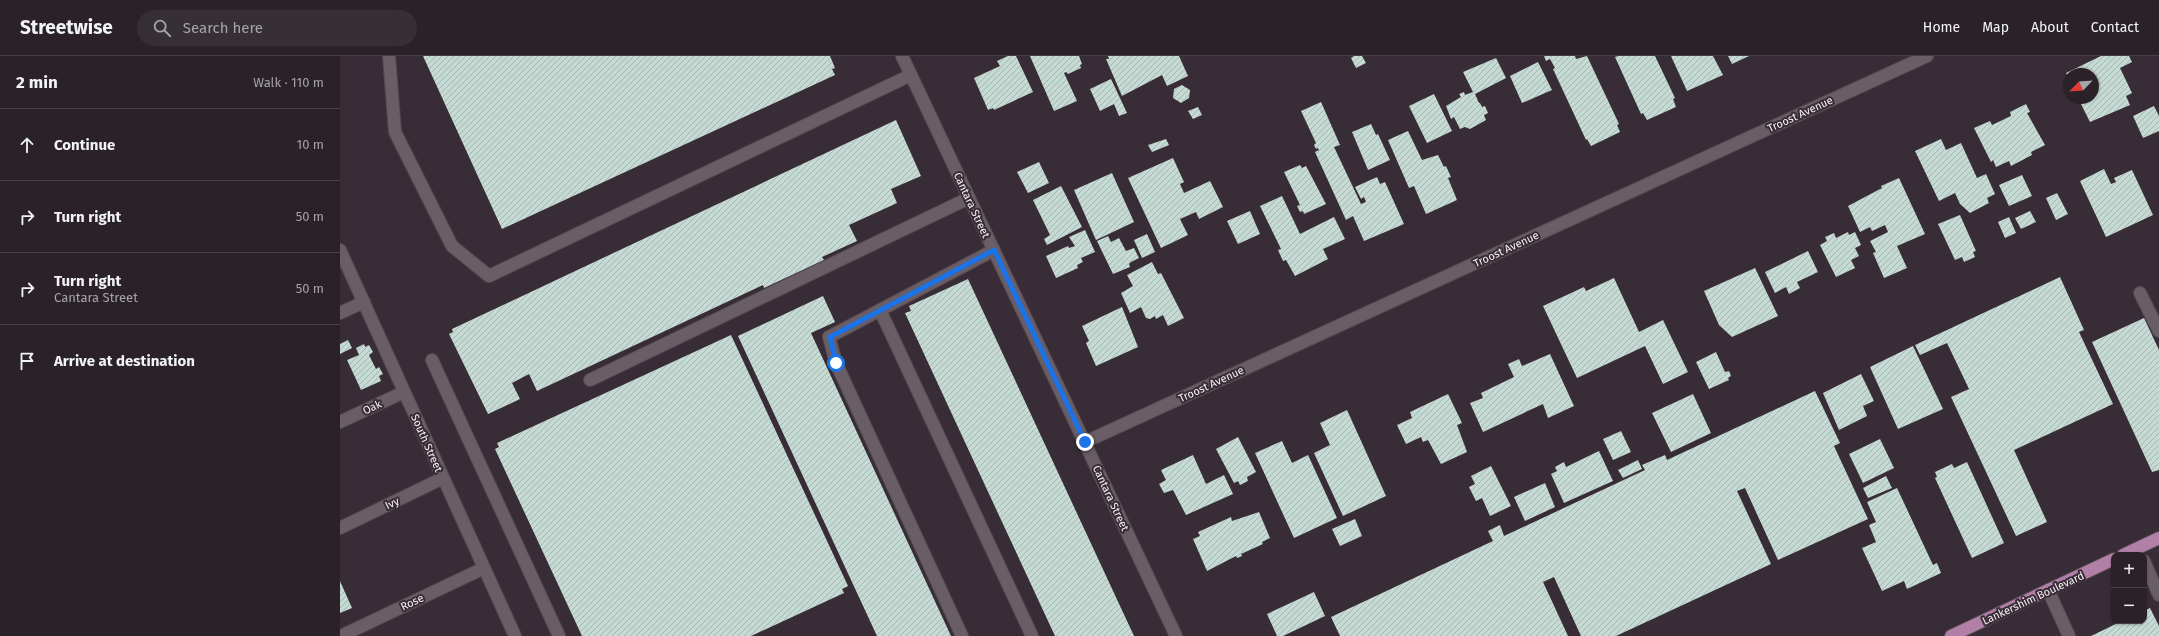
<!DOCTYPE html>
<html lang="en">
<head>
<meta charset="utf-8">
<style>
	body { margin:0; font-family:"Fira Sans",sans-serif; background:#362f34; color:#f1f3f6 }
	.controls { position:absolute; right:12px; bottom:12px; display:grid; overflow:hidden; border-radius:8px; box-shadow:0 1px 3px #0004 }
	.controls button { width:36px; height:36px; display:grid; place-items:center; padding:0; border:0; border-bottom:1px solid #463f45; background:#2a2228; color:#f1f3f6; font:20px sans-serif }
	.compass { position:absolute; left:1723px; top:12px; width:36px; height:36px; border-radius:50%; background:#2a2228; box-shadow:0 1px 3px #0004; rotate:245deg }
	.stop { position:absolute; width:12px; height:12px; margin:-9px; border:3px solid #1a73e8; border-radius:50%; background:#fff }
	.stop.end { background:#1a73e8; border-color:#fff; box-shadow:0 1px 4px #0008 }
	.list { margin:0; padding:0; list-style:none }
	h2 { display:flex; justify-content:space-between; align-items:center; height:52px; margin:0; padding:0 16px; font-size:17px }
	h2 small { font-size:13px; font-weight:400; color:#a5a4a8 }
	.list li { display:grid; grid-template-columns:26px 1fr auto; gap:12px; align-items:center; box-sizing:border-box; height:72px; padding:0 16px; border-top:1px solid #463f45 }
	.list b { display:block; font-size:15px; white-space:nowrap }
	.list p { margin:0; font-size:13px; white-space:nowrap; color:#a5a4a8 }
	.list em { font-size:13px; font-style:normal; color:#a5a4a8 }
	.icon { flex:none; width:22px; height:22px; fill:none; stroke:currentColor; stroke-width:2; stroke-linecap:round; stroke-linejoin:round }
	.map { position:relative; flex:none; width:1819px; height:580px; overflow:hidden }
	header { display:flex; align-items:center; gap:24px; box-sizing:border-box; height:56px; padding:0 20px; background:#2a2228; border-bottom:1px solid #463f45 }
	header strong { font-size:19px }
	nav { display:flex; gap:22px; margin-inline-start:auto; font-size:14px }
	.search { width:280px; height:36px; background:#362f34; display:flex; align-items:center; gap:10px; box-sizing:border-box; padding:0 14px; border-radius:22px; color:#a5a4a8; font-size:15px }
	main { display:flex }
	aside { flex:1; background:#2a2228 }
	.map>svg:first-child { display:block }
</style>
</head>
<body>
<header>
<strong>Streetwise</strong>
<div class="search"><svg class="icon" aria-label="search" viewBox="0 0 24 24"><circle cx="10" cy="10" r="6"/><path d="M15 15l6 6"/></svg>Search here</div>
<nav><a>Home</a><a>Map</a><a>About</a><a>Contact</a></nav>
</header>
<main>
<aside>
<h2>2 min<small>Walk · 110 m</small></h2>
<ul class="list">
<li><svg class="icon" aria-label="ahead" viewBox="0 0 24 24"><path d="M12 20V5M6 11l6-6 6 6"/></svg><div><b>Continue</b></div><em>10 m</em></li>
<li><svg class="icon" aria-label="right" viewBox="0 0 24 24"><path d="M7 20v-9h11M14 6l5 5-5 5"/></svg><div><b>Turn right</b></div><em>50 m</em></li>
<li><svg class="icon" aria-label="right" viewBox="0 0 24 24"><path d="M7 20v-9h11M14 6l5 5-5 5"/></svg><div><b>Turn right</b><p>Cantara Street</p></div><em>50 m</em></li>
<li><svg class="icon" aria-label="arrive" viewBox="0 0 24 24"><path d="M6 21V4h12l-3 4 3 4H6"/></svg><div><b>Arrive at destination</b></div></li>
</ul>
</aside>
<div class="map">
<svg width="1819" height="580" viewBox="0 0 1819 580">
	<defs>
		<pattern id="building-hatch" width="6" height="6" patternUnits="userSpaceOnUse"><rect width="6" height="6" fill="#c6dad4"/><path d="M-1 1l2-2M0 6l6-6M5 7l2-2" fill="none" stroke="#a7b6b2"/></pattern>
	</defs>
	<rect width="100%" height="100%" fill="#382d36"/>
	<g fill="url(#building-hatch)">
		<path d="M 83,0 L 490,0 L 495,12 L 492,13 L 495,19 L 162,173 Z"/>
		<path d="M 668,0 L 676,0 L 693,36 L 654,54 L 653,52 L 648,54 L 634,22 L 660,10 L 657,5 Z"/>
		<path d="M 690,0 L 739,0 L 742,8 L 740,9 L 741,12 L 728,18 L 726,16 L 724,17 L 737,45 L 714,55 Z"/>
		<path d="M 768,0 L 839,0 L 848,20 L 827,30 L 822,19 L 782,40 L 766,3 L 769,3 Z"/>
		<path d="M 1014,0 L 1022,0 L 1026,7 L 1016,12 L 1011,2 Z"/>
		<path d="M 1204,0 L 1235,0 L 1236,3 L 1247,0 L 1279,68 L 1277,69 L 1280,76 L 1251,90 L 1247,83 L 1246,84 L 1213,13 L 1215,12 L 1210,3 L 1206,5 Z"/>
		<path d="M 1278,0 L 1315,0 L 1335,42 L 1333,43 L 1336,51 L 1307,64 L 1303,57 L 1301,58 L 1275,1 Z"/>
		<path d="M 1331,0 L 1373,0 L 1383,19 L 1347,35 Z"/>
		<path d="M 1388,0 L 1409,0 L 1392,8 Z"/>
		<path d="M 1761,0 L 1789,0 L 1792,6 L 1780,12 L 1792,37 L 1786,40 L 1790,49 L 1750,66 L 1738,42 L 1753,42 L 1753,18 L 1729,18 L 1729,22 L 1726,17 Z"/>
		<path d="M 1156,2 L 1166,22 L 1135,38 L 1139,47 L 1140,47 L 1142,51 L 1145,50 L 1148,57 L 1144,59 L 1146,64 L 1130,73 L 1125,71 L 1120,73 L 1114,61 L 1111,63 L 1106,50 L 1121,41 L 1119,38 L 1124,36 L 1125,39 L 1133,36 L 1123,16 Z"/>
		<path d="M 1198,6 L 1212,34 L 1182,47 L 1170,20 Z"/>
		<path d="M 771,23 L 787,57 L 779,60 L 774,48 L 760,55 L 750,33 Z"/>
		<path d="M 842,29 L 850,34 L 849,42 L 841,47 L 833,42 L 834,33 Z"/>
		<path d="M 1094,38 L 1112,75 L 1087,87 L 1069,50 Z"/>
		<path d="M 981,46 L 1000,89 L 994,91 L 1021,148 L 1026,146 L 1024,141 L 1021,143 L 1015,131 L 1037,121 L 1040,128 L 1045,126 L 1064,168 L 1024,185 L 1013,160 L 1006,164 L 975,96 L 979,94 L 978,92 L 976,93 L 974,89 L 976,87 L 961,55 Z"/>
		<path d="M 1686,48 L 1690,56 L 1687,57 L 1705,89 L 1691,96 L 1692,99 L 1671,110 L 1669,105 L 1656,111 L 1653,104 L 1651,106 L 1634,72 L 1650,65 L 1652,69 L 1671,60 L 1670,56 Z"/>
		<path d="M 1814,50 L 1819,60 L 1819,75 L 1803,82 L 1793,60 Z"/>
		<path d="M 858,51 L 862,59 L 853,63 L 848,55 Z"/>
		<path d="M 556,64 L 581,120 L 551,133 L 557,147 L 509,169 L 517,185 L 482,201 L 484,204 L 424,232 L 423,229 L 197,335 L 189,318 L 172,327 L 180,343 L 148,358 L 109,278 L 113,276 L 112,273 Z"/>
		<path d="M 1031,68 L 1036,79 L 1038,78 L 1050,104 L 1028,114 L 1012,76 Z"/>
		<path d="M 1068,75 L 1082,104 L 1098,99 L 1104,111 L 1106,110 L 1111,121 L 1108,122 L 1117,144 L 1086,158 L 1074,130 L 1069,132 L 1048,84 Z"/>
		<path d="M 826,83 L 829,89 L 812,96 L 808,89 Z"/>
		<path d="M 1601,83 L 1606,94 L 1621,87 L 1637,122 L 1646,118 L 1655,138 L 1647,142 L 1649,147 L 1630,157 L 1620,148 L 1615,137 L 1599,145 L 1575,95 Z"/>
		<path d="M 833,102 L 844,126 L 840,128 L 844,137 L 870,125 L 883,151 L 859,163 L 856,156 L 840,163 L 848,179 L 821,192 L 788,122 Z"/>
		<path d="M 699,106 L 709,127 L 688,137 L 677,116 Z"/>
		<path d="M 960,109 L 962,112 L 966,110 L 986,148 L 964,158 L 963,155 L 960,156 L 957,150 L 960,149 L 944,116 Z"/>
		<path d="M 1764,113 L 1771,128 L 1776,126 L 1774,122 L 1792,114 L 1813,159 L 1766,181 L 1740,125 Z"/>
		<path d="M 772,117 L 794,166 L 756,184 L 734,134 Z"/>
		<path d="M 1682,119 L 1692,140 L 1669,150 L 1659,129 Z"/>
		<path d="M 1559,122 L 1585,178 L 1557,190 L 1567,212 L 1544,222 L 1533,197 L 1536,196 L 1530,185 L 1548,176 L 1545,169 L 1532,175 L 1530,171 L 1520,176 L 1508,150 L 1542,132 L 1541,130 Z"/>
		<path d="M 721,130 L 742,171 L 707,189 L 704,183 L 710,179 L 693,144 Z"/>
		<path d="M 1717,137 L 1728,158 L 1716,164 L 1706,142 Z"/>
		<path d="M 942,140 L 960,178 L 994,161 L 1005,183 L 983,193 L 988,203 L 955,220 L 946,204 L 943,205 L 938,194 L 941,193 L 920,150 Z"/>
		<path d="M 910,155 L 920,178 L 898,188 L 887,165 Z"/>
		<path d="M 1690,155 L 1696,166 L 1681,173 L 1675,162 Z"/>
		<path d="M 1620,159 L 1636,195 L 1633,196 L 1635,201 L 1624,206 L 1622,201 L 1615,204 L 1598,168 Z"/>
		<path d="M 1669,161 L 1676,177 L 1665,182 L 1658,166 Z"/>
		<path d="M 745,174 L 755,196 L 741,202 L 743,206 L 737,209 L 738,212 L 716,222 L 706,200 L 728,190 L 729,192 L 735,190 L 729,181 Z"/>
		<path d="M 1508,176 L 1509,179 L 1515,176 L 1521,189 L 1515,192 L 1519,200 L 1511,204 L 1515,212 L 1496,221 L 1480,189 L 1487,185 L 1485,181 L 1494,177 L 1496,182 Z"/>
		<path d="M 807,178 L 815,196 L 802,202 L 794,184 Z"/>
		<path d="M 768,180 L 771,186 L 779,182 L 786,195 L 794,192 L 799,202 L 791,206 L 789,208 L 790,211 L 773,218 L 757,185 Z"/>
		<path d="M 1468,195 L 1478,216 L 1457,226 L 1460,232 L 1449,238 L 1446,231 L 1435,237 L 1425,216 Z"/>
		<path d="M 812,206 L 818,218 L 821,217 L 844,262 L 828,270 L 823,259 L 816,263 L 815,260 L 810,263 L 806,262 L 801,251 L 790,257 L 781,237 L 793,230 L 787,219 Z"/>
		<path d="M 1415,212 L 1438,260 L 1392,281 L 1379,269 L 1364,235 Z"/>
		<path d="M 1720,221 L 1744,274 L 1739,276 L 1773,348 L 1674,394 L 1707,466 L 1676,480 L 1611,341 L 1629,333 L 1607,287 L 1580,299 L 1575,289 Z"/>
		<path d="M 1274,222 L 1299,276 L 1323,264 L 1348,316 L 1323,328 L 1305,290 L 1237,322 L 1203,250 L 1244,231 L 1246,235 Z"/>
		<path d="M 628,223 L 794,580 L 715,580 L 565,257 L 571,255 L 569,250 Z"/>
		<path d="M 483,240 L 495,266 L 471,277 L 611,580 L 537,580 L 398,280 Z"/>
		<path d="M 782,251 L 798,291 L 756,310 L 746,287 L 749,285 L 742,270 Z"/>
		<path d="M 1804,262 L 1819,294 L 1819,414 L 1812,416 L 1752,286 Z"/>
		<path d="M 391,279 L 508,530 L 502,533 L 504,537 L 411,580 L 242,580 L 155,393 L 159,391 L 157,387 Z"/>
		<path d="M 8,284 L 12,292 L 0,298 L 0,288 Z"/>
		<path d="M 24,288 L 25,291 L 29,289 L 33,296 L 29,299 L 36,313 L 39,311 L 43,318 L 39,320 L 41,325 L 21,334 L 7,304 L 19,299 L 16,292 Z"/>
		<path d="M 1573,290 L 1603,353 L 1558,373 L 1530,311 Z"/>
		<path d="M 1376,296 L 1385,316 L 1389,315 L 1391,320 L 1388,322 L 1389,324 L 1369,333 L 1356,306 Z"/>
		<path d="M 1210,298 L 1234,350 L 1208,362 L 1203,348 L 1143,376 L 1130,347 L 1143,342 L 1141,337 L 1174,321 L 1168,308 L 1179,303 L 1182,310 Z"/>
		<path d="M 1521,318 L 1534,345 L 1523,350 L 1527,360 L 1499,374 L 1483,337 Z"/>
		<path d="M 1475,335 L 1500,387 L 1494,390 L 1528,463 L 1438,504 L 1405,432 L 1397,435 L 1431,508 L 1276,580 L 1241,580 L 1214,521 L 1203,526 L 1228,580 L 1000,580 L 991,561 L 1153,485 L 1148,475 L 1160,469 L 1164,480 L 1305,414 L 1302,409 L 1325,399 L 1327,404 Z"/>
		<path d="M 1108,338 L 1122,367 L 1117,369 L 1127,396 L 1101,408 L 1088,384 L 1083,386 L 1081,381 L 1066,388 L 1057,369 L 1072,362 L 1070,356 Z"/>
		<path d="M 1353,338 L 1371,377 L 1331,396 L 1312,357 Z"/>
		<path d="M 1007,354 L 1046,440 L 1003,460 L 974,397 L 990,389 L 980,367 Z"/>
		<path d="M 1281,375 L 1291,396 L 1273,404 L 1263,383 Z"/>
		<path d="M 898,381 L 916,416 L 907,421 L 908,425 L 900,429 L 898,425 L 894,427 L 876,393 Z"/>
		<path d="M 1540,383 L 1554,412 L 1523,427 L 1509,398 Z"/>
		<path d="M 942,385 L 952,407 L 968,399 L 997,462 L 954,482 L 915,397 Z"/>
		<path d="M 1259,395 L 1273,425 L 1224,447 L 1211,418 L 1217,415 L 1215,411 L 1224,406 L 1226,411 Z"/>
		<path d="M 853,399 L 866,428 L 884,419 L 893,438 L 846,459 L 833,434 L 824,437 L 819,428 L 826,424 L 821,414 Z"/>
		<path d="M 1298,404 L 1302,413 L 1283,422 L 1278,414 Z"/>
		<path d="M 1627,406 L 1664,487 L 1632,502 L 1595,422 L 1597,421 L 1595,416 L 1612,408 L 1614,412 Z"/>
		<path d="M 1151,410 L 1171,450 L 1150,460 L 1142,442 L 1136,445 L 1129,431 L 1135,428 L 1131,420 Z"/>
		<path d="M 1546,420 L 1552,432 L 1528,442 L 1523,432 Z"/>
		<path d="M 1205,427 L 1215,451 L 1185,465 L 1174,441 Z"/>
		<path d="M 1557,432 L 1593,509 L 1597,507 L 1601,517 L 1567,533 L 1564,525 L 1542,535 L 1522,492 L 1536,486 L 1529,469 L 1536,466 L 1527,446 Z"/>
		<path d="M 919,456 L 930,482 L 922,486 L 923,488 L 901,498 L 902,500 L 897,502 L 896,500 L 867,515 L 853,483 L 860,480 L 858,476 L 891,461 L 892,465 Z"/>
		<path d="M 1015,463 L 1022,480 L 1000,490 L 992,473 Z"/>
		<path d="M 0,525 L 12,552 L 0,557 Z"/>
		<path d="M 974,536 L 985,560 L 943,580 L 937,580 L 927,558 Z"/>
		<path d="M 1810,552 L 1819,570 L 1819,580 L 1751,580 L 1782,565 L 1804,565 L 1804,555 Z"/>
	</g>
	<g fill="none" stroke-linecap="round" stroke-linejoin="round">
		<g stroke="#544a51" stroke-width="14">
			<g id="minor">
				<path d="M 49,0 L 55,76 L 112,190 L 149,220 L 571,19"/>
				<path d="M 562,0 L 836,580"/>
				<path d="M 0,194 L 175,580"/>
				<path d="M 1800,237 L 1819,275"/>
				<path d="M 540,254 L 692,580"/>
				<path d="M 0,257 L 24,246"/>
				<path d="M 92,304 L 219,580"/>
				<path d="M 250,324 L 629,142"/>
				<path d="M 0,366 L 64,336"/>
				<path d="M 745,386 L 1587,0"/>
				<path d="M 0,472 L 103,422"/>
				<path d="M 1804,505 L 1819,539"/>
				<path d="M 1708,534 L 1729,580"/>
				<path d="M 1,580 L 144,512"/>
				<path d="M 622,580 L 496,307 L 489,281 L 654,194"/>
			</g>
		</g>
		<g stroke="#544a51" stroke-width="14">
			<g id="major">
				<path d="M 1783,499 L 1819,482"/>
				<path d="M 1611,580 L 1774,503"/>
			</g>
		</g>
		<use href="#minor" stroke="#695d66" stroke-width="12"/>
		<use href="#major" stroke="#b27fa8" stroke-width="12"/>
	</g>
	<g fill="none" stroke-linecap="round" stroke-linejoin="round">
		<path stroke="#1a73e8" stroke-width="5" d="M 496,307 L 490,281 L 654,194 L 745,386"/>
	</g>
	<g text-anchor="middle" stroke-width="4" stroke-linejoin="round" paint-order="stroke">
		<g font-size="11" fill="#f8f1f6" stroke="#382d36">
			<text transform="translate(1460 58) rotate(-25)" y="4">Troost Avenue</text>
			<text transform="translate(632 149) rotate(65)" y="4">Cantara Street</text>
			<text transform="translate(1166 193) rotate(-25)" y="4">Troost Avenue</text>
			<text transform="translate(871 328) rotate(-25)" y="4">Troost Avenue</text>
			<text transform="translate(32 351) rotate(-25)" y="4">Oak</text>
			<text transform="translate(87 387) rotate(66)" y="4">South Street</text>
			<text transform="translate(771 442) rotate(65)" y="4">Cantara Street</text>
			<text transform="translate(52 447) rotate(-25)" y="4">Ivy</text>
			<text transform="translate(1693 542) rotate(-25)" y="4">Lankershim Boulevard</text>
			<text transform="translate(72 546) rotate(-26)" y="4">Rose</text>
		</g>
	</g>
</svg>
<div class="controls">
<button>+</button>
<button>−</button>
</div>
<svg class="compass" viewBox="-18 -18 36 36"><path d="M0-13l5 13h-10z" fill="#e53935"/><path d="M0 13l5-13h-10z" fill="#a5a4a8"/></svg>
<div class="stop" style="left:496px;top:307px"></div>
<div class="stop end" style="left:745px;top:386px"></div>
</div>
</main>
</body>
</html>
